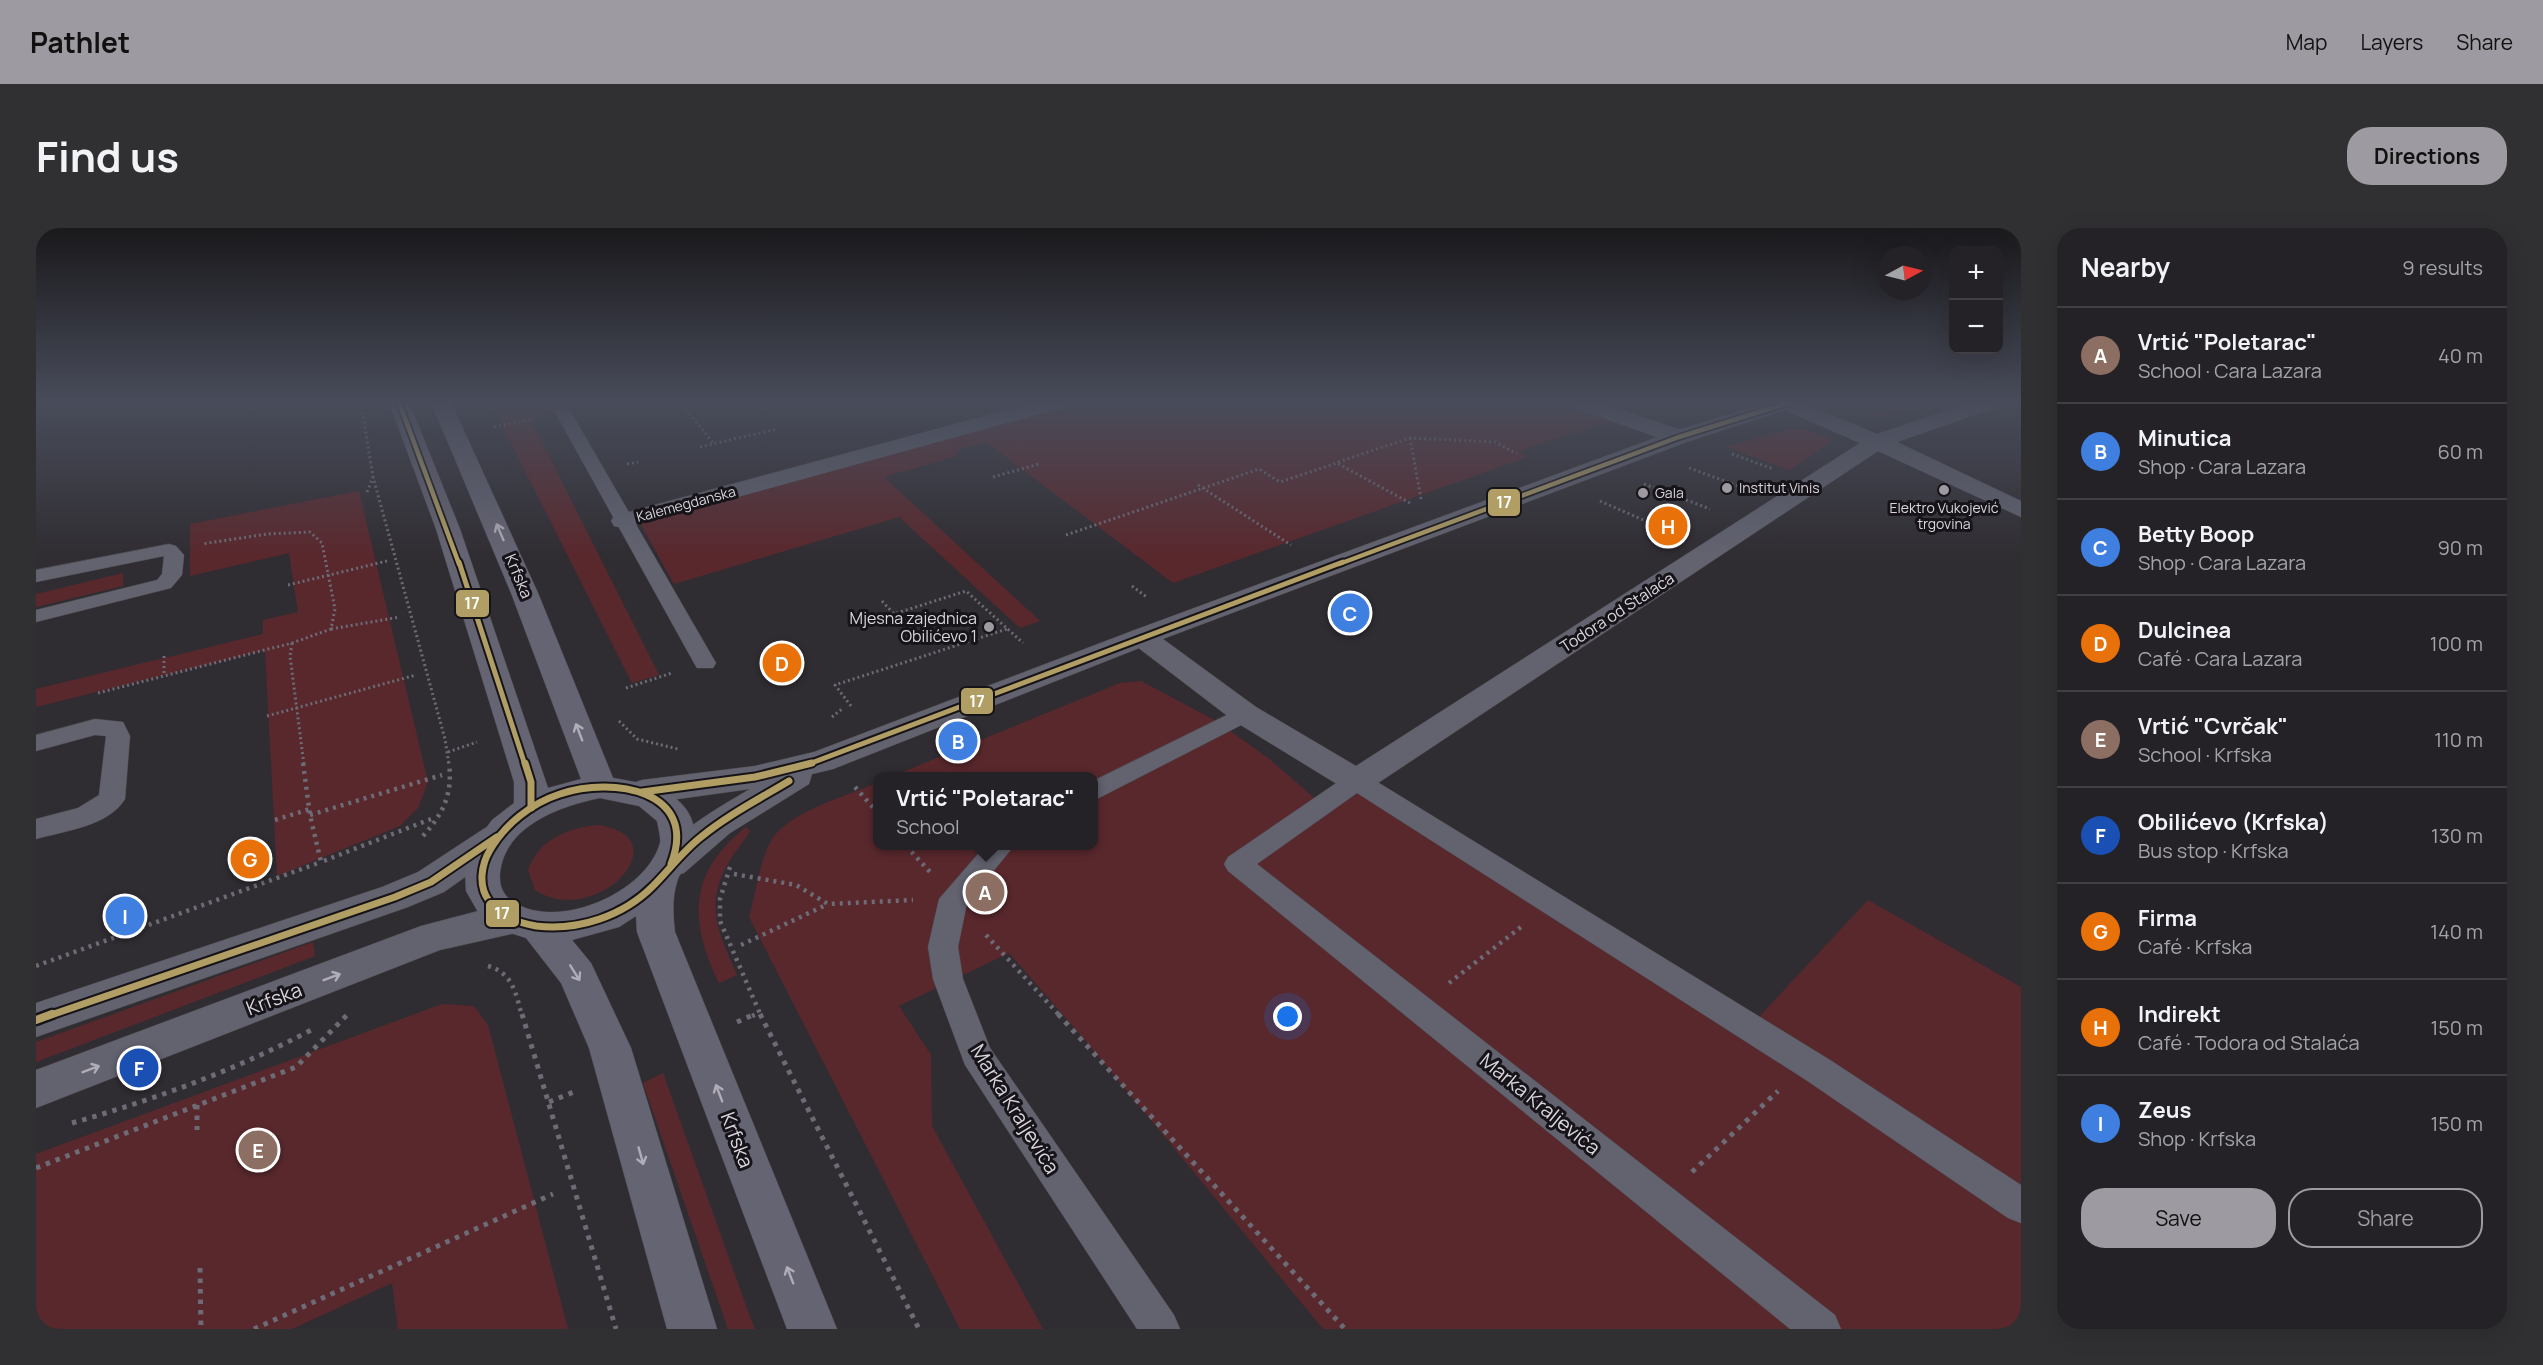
<!DOCTYPE html>
<html lang="en">
<head>
<meta charset="utf-8">
<style>
	body { margin:0; font-family:Manrope,sans-serif; background:#302f32; color:#f1f3f6 }
	.controls { position:absolute; right:18px; top:18px; display:grid; overflow:hidden; border-radius:12px; box-shadow:0 6px 24px #0002 }
	.controls button { width:54px; height:54px; display:grid; place-items:center; padding:0; border:0; border-bottom:2px solid #413f43; background:#242226; color:#f1f3f6; font:30px sans-serif }
	.compass { position:absolute; left:1841px; top:18px; width:54px; height:54px; border-radius:50%; background:#242226; box-shadow:0 6px 24px #0002; rotate:83deg }
	.you { position:absolute; left:1252px; top:789px; width:21px; height:21px; margin:-15px; border:4px solid #fff; border-radius:50%; background:#1a73e8; box-shadow:0 0 0 9px #1a73e833 }
	.badge { display:grid; place-items:center; width:39px; height:39px; border-radius:50%; background:#9e9aa1; color:#fff; font-size:20px; font-weight:700 }
	.pin { position:absolute; translate:-50% -50%; border:3px solid #fff; box-shadow:0 2px 6px #0006 }
	.popup { position:absolute; left:837px; top:544px; width:225px; height:78px; box-sizing:border-box; display:grid; place-content:center; border-radius:12px; background:#242226; filter:drop-shadow(0 2px 4px #0005); font-size:20px; white-space:nowrap; color:#a3a4a7 }
	.popup b { font-size:22px; color:#f1f3f6 }
	.popup::after { content:''; position:absolute; left:50%; top:100%; margin-left:-12px; border:12px solid transparent; border-top-color:#242226 }
	.list { margin:0; padding:0; list-style:none }
	h2 { display:flex; justify-content:space-between; align-items:center; height:78px; margin:0; padding:0 24px; font-size:26px }
	h2 small { font-size:20px; font-weight:400; color:#a3a4a7 }
	.list li { display:grid; grid-template-columns:39px 1fr auto; gap:18px; align-items:center; box-sizing:border-box; height:96px; padding:0 24px; border-top:2px solid #413f43 }
	.list b { display:block; font-size:22px; white-space:nowrap }
	.list p { margin:0; font-size:20px; white-space:nowrap; color:#a3a4a7 }
	.list em { font-size:20px; font-style:normal; color:#a3a4a7 }
	.actions { display:flex; gap:12px; padding:18px 24px }
	.actions a { flex:1; padding:14px 0; border:2px solid #9e9aa1; border-radius:24px; text-align:center; font-size:21px; color:#9e9aa1 }
	.actions .main { background:#9e9aa1; color:#111 }
	.map { position:relative; flex:none; width:1985px; height:1101px; overflow:hidden; border-radius:24px }
	header { display:flex; align-items:center; gap:36px; box-sizing:border-box; height:84px; padding:0 30px; background:#9e9aa1; color:#111 }
	header strong { font-size:28px }
	nav { display:flex; gap:33px; margin-inline-start:auto; font-size:21px }
	.intro { display:flex; align-items:center; justify-content:space-between; box-sizing:border-box; height:144px; padding:0 36px }
	h1 { margin:0; font-size:42px }
	.button { padding:15px 27px; border-radius:24px; background:#9e9aa1; color:#111; font-size:21px; font-weight:700 }
	main { display:flex; gap:36px; padding:0 36px }
	aside { flex:1; background:#242226; border-radius:24px; box-shadow:0 6px 24px #0002 }
	.map>svg:first-child { display:block }
</style>
</head>
<body>
<header>
<strong>Pathlet</strong>
<nav><a>Map</a><a>Layers</a><a>Share</a></nav>
</header>
<div class="intro"><h1>Find us</h1><a class="button">Directions</a></div>
<main>
<div class="map">
<svg width="1985" height="1101" viewBox="0 0 1985 1101">
	<rect width="100%" height="100%" fill="#302d32"/>
	<g fill="#59282d">
		<path d="M 454,174 L 567,174 L 494,190 L 623,447 L 596,455 Z"/>
		<path d="M 1042,174 L 1529,174 L 1544,177 L 1580,191 L 1483,223 L 1492,229 L 1137,355 L 950,214 L 924,221 L 918,229 L 848,249 L 1004,393 L 984,400 L 863,289 L 638,356 L 604,295 Z"/>
		<path d="M 1855,174 L 1909,174 L 1843,190 L 1834,186 Z"/>
		<path d="M 1754,201 L 1774,203 L 1793,210 L 1795,214 L 1753,242 L 1691,219 Z"/>
		<path d="M 323,263 L 392,554 L 382,580 L 364,598 L 241,648 L 229,422 L 0,479 L 0,461 L 227,406 L 227,392 L 262,384 L 253,325 L 154,348 L 154,296 Z"/>
		<path d="M 87,345 L 87,358 L 0,379 L 0,366 Z"/>
		<path d="M 1105,453 L 1182,494 L 1232,530 L 1282,573 L 1191,638 L 1764,1101 L 1287,1101 L 1049,812 L 973,725 L 863,778 L 895,827 L 896,898 L 1007,1101 L 924,1101 L 713,689 C 720,665 723,635 735,613 C 750,585 812,567 841,555 L 841,618 L 1057,618 L 1057,548 L 857,548 L 1084,455 Z"/>
		<path d="M 1324,560 L 1985,984 L 1985,1101 L 1794,1101 L 1213,639 Z"/>
		<path d="M 562,597 C 647,609 560,702 499,662 L 492,642 C 503,611 532,600 562,597 Z"/>
		<path d="M 710,599 L 714,603 C 709,612 701,621 695,630 C 667,676 682,703 701,747 L 683,755 C 653,693 652,645 710,599 Z"/>
		<path d="M 1832,672 L 1985,759 L 1985,964 L 1722,790 Z"/>
		<path d="M 277,714 L 279,728 L 0,834 L 0,814 Z"/>
		<path d="M 406,776 L 438,778 L 452,797 L 532,1101 L 362,1101 L 356,1055 L 256,1101 L 0,1101 L 0,926 Z"/>
		<path d="M 627,845 L 713,1086 L 719,1101 L 692,1101 L 607,855 Z"/>
	</g>
	<g fill="none" stroke-linecap="round" stroke-linejoin="round">
		<g stroke="#4b494d" stroke-width="1">
			<g id="service">
				<path d="M 527,179 L 535,184 L 680,435 L 677,440 L 661,440 L 658,435 L 519,184 Z"/>
				<path d="M 133,316 L 140,318 L 148,327 L 146,347 L 135,360 L 0,394 L 0,382 L 121,352 L 126,346 L 128,328 L 0,354 L 0,342 Z"/>
				<path d="M 1209,478 L 1217,481 L 1221,486 L 1217,491 L 1057,573 L 1057,553 Z"/>
				<path d="M 59,491 L 87,494 L 94,508 L 89,571 C 73,598 28,603 0,611 L 0,591 L 42,580 L 63,567 L 70,508 L 59,507 L 0,523 L 0,507 Z"/>
				<path d="M 1321,544 L 1330,547 L 1794,832 L 1985,957 L 1985,995 L 1972,990 L 1770,852 L 1321,565 L 1221,636 L 1799,1087 L 1805,1101 L 1754,1101 L 1192,643 L 1188,636 L 1192,629 L 1312,547 Z"/>
				<path d="M 949,618 L 978,618 L 931,675 L 922,719 L 927,751 L 954,820 L 1138,1087 L 1144,1101 L 1101,1101 L 929,837 L 897,751 L 892,719 L 903,671 Z"/>
			</g>
		</g>
		<g stroke="#4b494d" stroke-width="1">
			<g id="minor">
				<path d="M 1001,174 L 1035,174 L 1032,178 L 596,298 L 587,300 L 578,298 L 575,293 L 578,288 Z"/>
				<path d="M 1530,174 L 1562,174 L 1651,204 L 1654,209 L 1651,214 L 1635,214 L 1533,178 Z"/>
				<path d="M 1742,174 L 1764,174 L 1841,206 L 1937,174 L 1967,174 L 1964,178 L 1861,214 L 1985,273 L 1985,289 L 1842,223 L 1333,561 L 1321,564 L 1309,561 L 1198,493 L 1096,415 L 1092,409 L 1096,403 L 1106,400 L 1116,403 L 1220,479 L 1320,538 L 1824,215 L 1744,180 Z"/>
				<path d="M 461,596 L 473,600 L 478,609 L 473,618 L 408,664 L 372,679 L 0,809 L 0,775 L 346,659 L 382,644 L 449,600 Z"/>
				<path d="M 480,677 L 493,682 L 499,692 L 493,702 L 404,722 L 0,880 L 0,842 L 385,698 L 446,682 Z"/>
			</g>
		</g>
		<g stroke="#4b494d" stroke-width="1">
			<path id="tertiary" d="M 1733,174 L 1765,174 L 1762,178 L 1651,214 L 1116,415 L 797,541 L 776,546 L 773,556 L 694,605 L 648,645 L 635,649 L 622,645 L 617,636 C 634,607 685,578 714,561 L 606,576 L 594,572 L 589,564 L 594,556 L 606,552 L 719,538 L 778,524 L 1096,403 L 1635,204 Z"/>
		</g>
		<g stroke="#4b494d" stroke-width="1">
			<path id="secondary" d="M 353,174 L 373,174 L 424,301 L 512,560 L 545,551 L 475,365 L 395,174 L 415,174 L 502,365 L 577,550 C 613,556 660,565 659,612 C 659,626 645,641 641,654 C 636,670 637,687 639,704 L 801,1101 L 751,1101 L 601,704 L 600,688 L 583,699 L 536,712 L 555,735 L 595,820 L 681,1101 L 631,1101 L 553,820 L 525,755 L 490,710 L 465,702 L 446,691 L 430,663 L 429,641 L 440,614 L 456,592 L 478,575 L 478,554 L 400,301 ZM 564,570 L 603,578 L 621,593 C 622,599 625,609 624,615 C 610,665 523,702 479,675 C 467,668 463,658 464,645 C 469,597 525,578 564,570 Z"/>
		</g>
		<g stroke="#6c6b76" stroke-width="3" stroke-dasharray="2 3" stroke-linecap="butt">
			<path d="M 325,174 L 337,249 L 409,511 L 413,537"/>
			<path d="M 644,174 L 678,216"/>
			<path d="M 558,178 L 575,174"/>
			<path d="M 458,199 L 498,191"/>
			<path d="M 1374,210 L 1385,271"/>
			<path d="M 664,219 L 741,201"/>
			<path d="M 1696,226 L 1737,241"/>
			<path d="M 1302,234 L 1374,210 L 1459,214 L 1481,226"/>
			<path d="M 591,236 L 602,234"/>
			<path d="M 1653,240 L 1708,260"/>
			<path d="M 957,249 L 1003,236"/>
			<path d="M 1608,256 L 1674,281"/>
			<path d="M 1162,257 L 1255,317"/>
			<path d="M 331,264 L 337,249"/>
			<path d="M 1564,273 L 1637,305"/>
			<path d="M 1030,307 L 1223,241 L 1244,254 L 1301,235 L 1374,275"/>
			<path d="M 252,357 L 351,333"/>
			<path d="M 1096,358 L 1112,370"/>
			<path d="M 846,373 L 858,386 L 930,363 L 987,415"/>
			<path d="M 843,396 L 839,392 L 858,386"/>
			<path d="M 295,401 L 364,389"/>
			<path d="M 256,415 L 254,428 L 268,537"/>
			<path d="M 128,428 L 128,448"/>
			<path d="M 590,460 L 636,445"/>
			<path d="M 62,465 L 256,415 L 295,401 L 299,381 L 286,315 L 274,304 L 231,306 L 166,316"/>
			<path d="M 815,478 L 799,457 L 971,401"/>
			<path d="M 231,488 L 380,447"/>
			<path d="M 796,489 L 806,481"/>
			<path d="M 583,493 L 601,511 L 642,521"/>
			<path d="M 412,524 L 441,514"/>
		</g>
		<g stroke="#6c6b76" stroke-width="4.5" stroke-dasharray="3 5" stroke-linecap="butt">
			<path d="M 267,535 L 274,587 L 285,634 L 395,591"/>
			<path d="M 819,559 L 841,584"/>
			<path d="M 274,587 L 406,547"/>
			<path d="M 239,592 L 274,581"/>
			<path d="M 387,608 C 407,586 417,566 413,535"/>
			<path d="M 870,618 L 895,645"/>
			<path d="M 694,639 L 684,671 L 684,693 L 725,788"/>
			<path d="M 698,646 L 760,657 L 792,676 L 877,672"/>
			<path d="M 950,707 L 1024,788"/>
			<path d="M 705,717 L 792,676"/>
			<path d="M 0,738 L 285,634"/>
			<path d="M 452,738 C 477,745 480,766 486,788"/>
			<path d="M 1413,755 L 1485,699"/>
			<path d="M 716,788 L 723,785"/>
		</g>
		<g stroke="#6c6b76" stroke-width="5" stroke-dasharray="4.5 6" stroke-linecap="butt">
			<path d="M 486,786 L 580,1101"/>
			<path d="M 724,786 L 883,1101"/>
			<path d="M 1022,786 L 1309,1101"/>
			<path d="M 701,794 L 719,786"/>
			<path d="M 513,874 L 540,863"/>
			<path d="M 161,877 L 161,902"/>
			<path d="M 36,895 C 120,871 200,842 277,801"/>
			<path d="M 0,940 L 260,839 L 311,787"/>
			<path d="M 1656,944 L 1742,863"/>
			<path d="M 164,1040 L 165,1101"/>
			<path d="M 218,1101 L 517,966"/>
		</g>
		<use href="#service" fill="#636370" fill-rule="evenodd"/>
		<use href="#minor" fill="#636370" fill-rule="evenodd"/>
		<use href="#tertiary" fill="#636370" fill-rule="evenodd"/>
		<use href="#secondary" fill="#656473" fill-rule="evenodd"/>
		<g stroke="#171419" stroke-width="8">
			<g id="bus-1-far3">
				<path d="M 363,174 L 423,336"/>
				<path d="M 1303,336 L 1643,209 L 1755,174"/>
			</g>
		</g>
		<g stroke="#171419" stroke-width="9">
			<g id="bus-1-far2">
				<path d="M 423,334 L 489,537"/>
				<path d="M 770,537 L 1307,334"/>
			</g>
		</g>
		<g stroke="#171419" stroke-width="11">
			<g id="bus-1-far1">
				<path d="M 489,535 L 495,554 L 495,580"/>
				<path d="M 606,564 L 719,549 L 776,535"/>
				<path d="M 635,636 C 664,562 576,548 524,566 C 496,575 469,596 454,622 C 445,637 442,658 453,673 C 463,688 483,695 500,698 C 543,703 587,688 617,658 C 633,642 647,623 665,609 C 692,587 723,571 753,553"/>
				<path d="M 12,788 L 359,669 L 395,654 L 461,609"/>
			</g>
		</g>
		<g stroke="#171419" stroke-width="13">
			<path id="bus-1" d="M 0,792 L 16,786"/>
		</g>
		<use href="#bus-1-far3" stroke="#b09e64" stroke-width="4.5"/>
		<use href="#bus-1-far2" stroke="#b09e64" stroke-width="5"/>
		<use href="#bus-1-far1" stroke="#b09e64" stroke-width="7"/>
		<use href="#bus-1" stroke="#b09e64" stroke-width="8"/>
	</g>
	<defs><path id="oneway-shaft" d="M-6 0H5M1.5-3L5.5 0L1.5 3" fill="none" stroke-width="1.6" stroke-linecap="round" stroke-linejoin="round" transform="scale(1.5)"/></defs>
	<g stroke="#b1adb8">
		<use href="#oneway-shaft" transform="translate(464 304) rotate(-113)"/>
		<use href="#oneway-shaft" transform="translate(543 504) rotate(-111)"/>
		<use href="#oneway-shaft" transform="translate(539 745) rotate(58)"/>
		<use href="#oneway-shaft" transform="translate(683 865) rotate(-111)"/>
		<use href="#oneway-shaft" transform="translate(605 928) rotate(74)"/>
		<use href="#oneway-shaft" transform="translate(754 1047) rotate(-111)"/>
	</g>
	<g stroke="#b0adb7">
		<use href="#oneway-shaft" transform="translate(296 749) rotate(-21)"/>
		<use href="#oneway-shaft" transform="translate(55 841) rotate(-21)"/>
	</g>
	<linearGradient id="sky" x2="0" y2="1"><stop stop-color="#1a191c"/><stop offset="0.53" stop-color="#484c5a"/><stop offset="1" stop-color="#484c5a" stop-opacity="0"/></linearGradient>
	<rect width="1985" height="328" fill="url(#sky)"/>
	<g fill="#9e9aa1" stroke="#171419" stroke-width="2">
		<circle cx="1691" cy="260" r="6"/>
		<circle cx="1908" cy="262" r="6"/>
		<circle cx="1607" cy="265" r="6"/>
		<circle cx="953" cy="399" r="6"/>
	</g>
	<g text-anchor="middle" stroke-width="6" stroke-linejoin="round" paint-order="stroke">
		<g font-size="14" fill="#dad5dd" stroke="#171419" text-anchor="start">
			<text x="1703" y="265">Institut Vinis</text>
			<text x="1619" y="270">Gala</text>
			<text x="1908" y="285" text-anchor="middle">Elektro Vukojević<tspan x="1908" dy="16">trgovina</tspan></text>
		</g>
		<g font-size="14" fill="#dad5dd" stroke="#171419">
			<text transform="translate(650 276) rotate(-15)" y="5">Kalemegdanska</text>
		</g>
		<g font-size="16" fill="#dad5dd" stroke="#171419">
			<text transform="translate(483 348) rotate(67)" y="6">Krfska</text>
			<text transform="translate(1581 384) rotate(-33)" y="6">Todora od Stalaća</text>
		</g>
		<g font-size="16" fill="#dad5dd" stroke="#171419" text-anchor="end">
			<text x="941" y="396">Mjesna zajednica<tspan x="941" dy="18">Obilićevo 1</tspan></text>
		</g>
		<g font-size="20" fill="#dad5dd" stroke="#171419">
			<text transform="translate(238 771) rotate(-21)" y="7">Krfska</text>
			<text transform="translate(1504 876) rotate(39)" y="7">Marka Kraljevića</text>
			<text transform="translate(979 881) rotate(58)" y="7">Marka Kraljevića</text>
			<text transform="translate(701 912) rotate(69)" y="7">Krfska</text>
		</g>
	</g>
	<g stroke="#171419" stroke-width="2">
		<rect x="1451" y="260" width="34" height="29" rx="6" fill="#b09e64"/>
		<rect x="419" y="361" width="35" height="29" rx="6" fill="#b09e64"/>
		<rect x="924" y="459" width="34" height="28" rx="6" fill="#b09e64"/>
		<rect x="449" y="671" width="35" height="29" rx="6" fill="#b09e64"/>
	</g>
	<g font-size="16" text-anchor="middle" font-weight="bold" fill="#fff">
		<text x="1468" y="280">17</text>
		<text x="436" y="381">17</text>
		<text x="941" y="479">17</text>
		<text x="466" y="691">17</text>
	</g>
</svg>
<div class="controls">
<button>+</button>
<button>−</button>
</div>
<svg class="compass" viewBox="-18 -18 36 36"><path d="M0-13l5 13h-10z" fill="#e53935"/><path d="M0 13l5-13h-10z" fill="#a3a4a7"/></svg>
<div class="you"></div>
<div class="pin badge" style="left:949px;top:664px;background:#8d6e63">A</div>
<div class="popup"><b>Vrtić &quot;Poletarac&quot;</b>School</div>
<div class="pin badge" style="left:922px;top:513px;background:#3f7fe0">B</div>
<div class="pin badge" style="left:1314px;top:385px;background:#3f7fe0">C</div>
<div class="pin badge" style="left:746px;top:435px;background:#e8710a">D</div>
<div class="pin badge" style="left:222px;top:922px;background:#8d6e63">E</div>
<div class="pin badge" style="left:103px;top:840px;background:#1a4fb4">F</div>
<div class="pin badge" style="left:214px;top:631px;background:#e8710a">G</div>
<div class="pin badge" style="left:1632px;top:298px;background:#e8710a">H</div>
<div class="pin badge" style="left:89px;top:688px;background:#3f7fe0">I</div>
</div>
<aside>
<h2>Nearby<small>9 results</small></h2>
<ul class="list">
<li><span class="badge" style="background:#8d6e63">A</span><div><b>Vrtić &quot;Poletarac&quot;</b><p>School · Cara Lazara</p></div><em>40 m</em></li>
<li><span class="badge" style="background:#3f7fe0">B</span><div><b>Minutica</b><p>Shop · Cara Lazara</p></div><em>60 m</em></li>
<li><span class="badge" style="background:#3f7fe0">C</span><div><b>Betty Boop</b><p>Shop · Cara Lazara</p></div><em>90 m</em></li>
<li><span class="badge" style="background:#e8710a">D</span><div><b>Dulcinea</b><p>Café · Cara Lazara</p></div><em>100 m</em></li>
<li><span class="badge" style="background:#8d6e63">E</span><div><b>Vrtić &quot;Cvrčak&quot;</b><p>School · Krfska</p></div><em>110 m</em></li>
<li><span class="badge" style="background:#1a4fb4">F</span><div><b>Obilićevo (Krfska)</b><p>Bus stop · Krfska</p></div><em>130 m</em></li>
<li><span class="badge" style="background:#e8710a">G</span><div><b>Firma</b><p>Café · Krfska</p></div><em>140 m</em></li>
<li><span class="badge" style="background:#e8710a">H</span><div><b>Indirekt</b><p>Café · Todora od Stalaća</p></div><em>150 m</em></li>
<li><span class="badge" style="background:#3f7fe0">I</span><div><b>Zeus</b><p>Shop · Krfska</p></div><em>150 m</em></li>
</ul>
<div class="actions"><a class="main">Save</a><a>Share</a></div>
</aside>
</main>
</body>
</html>
